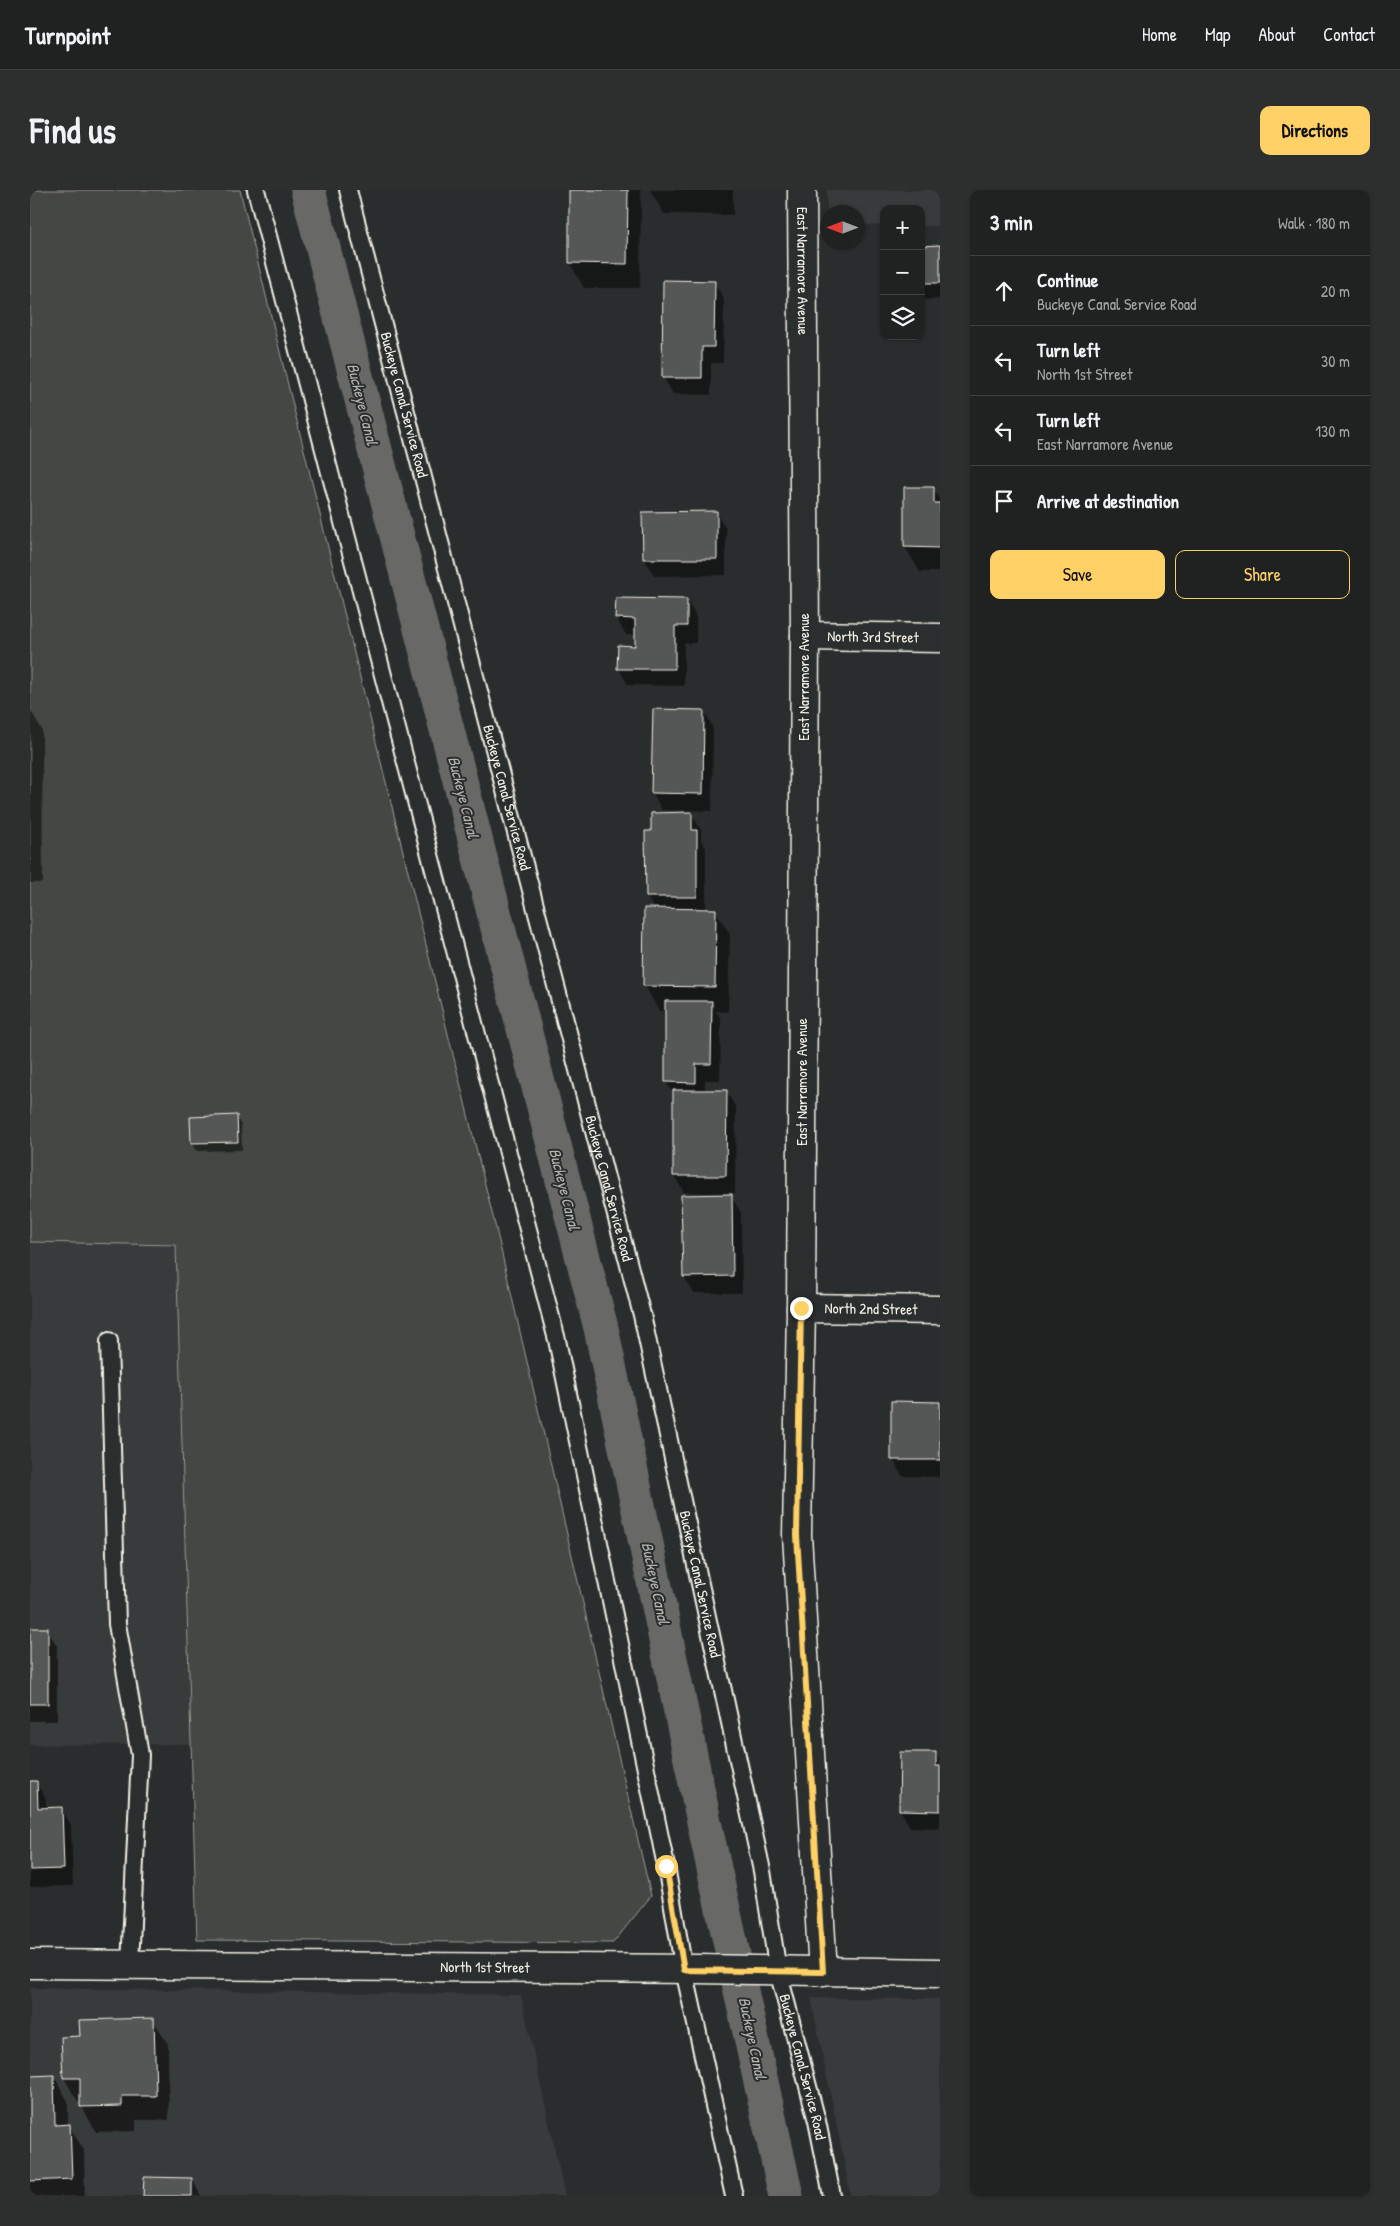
<!DOCTYPE html>
<html lang="en">
<head>
<meta charset="utf-8">
<style>
	body { margin:0; font-family:"Patrick Hand",sans-serif; background:#2d2f2f; color:#f1f3f6 }
	.controls { position:absolute; right:15px; top:15px; display:grid; overflow:hidden; border-radius:10px; box-shadow:0 1px 4px #0004 }
	.controls button { width:45px; height:45px; display:grid; place-items:center; padding:0; border:0; border-bottom:1px solid #3d3f40; background:#202222; color:#f1f3f6; font:25px sans-serif }
	.compass { position:absolute; left:790px; top:15px; width:45px; height:45px; border-radius:50%; background:#202222; box-shadow:0 1px 4px #0004; rotate:270deg }
	.stop { position:absolute; width:15px; height:15px; margin:-11px; border:4px solid #ffd166; border-radius:50%; background:#fff }
	.stop.end { background:#ffd166; border-color:#fff; box-shadow:0 1px 5px #0008 }
	.list { margin:0; padding:0; list-style:none }
	h2 { display:flex; justify-content:space-between; align-items:center; height:65px; margin:0; padding:0 20px; font-size:21px }
	h2 small { font-size:16px; font-weight:400; color:#a2a4a5 }
	.list li { display:grid; grid-template-columns:32px 1fr auto; gap:15px; align-items:center; box-sizing:border-box; height:70px; padding:0 20px; border-top:1px solid #3d3f40 }
	.list b { display:block; font-size:19px; white-space:nowrap }
	.list p { margin:0; font-size:16px; white-space:nowrap; color:#a2a4a5 }
	.list em { font-size:16px; font-style:normal; color:#a2a4a5 }
	.actions { display:flex; gap:10px; padding:15px 20px }
	.actions a { flex:1; padding:11px 0; border:1px solid #ffd166; border-radius:10px; text-align:center; font-size:18px; color:#ffd166 }
	.actions .main { background:#ffd166; color:#111 }
	.icon { flex:none; width:28px; height:28px; fill:none; stroke:currentColor; stroke-width:2; stroke-linecap:round; stroke-linejoin:round }
	.map { position:relative; flex:none; width:910px; height:2006px; overflow:hidden; border-radius:10px }
	header { display:flex; align-items:center; gap:30px; box-sizing:border-box; height:70px; padding:0 25px; background:#202222; border-bottom:1px solid #3d3f40 }
	header strong { font-size:24px }
	nav { display:flex; gap:28px; margin-inline-start:auto; font-size:18px }
	.intro { display:flex; align-items:center; justify-content:space-between; box-sizing:border-box; height:120px; padding:0 30px }
	h1 { margin:0; font-size:35px }
	.button { padding:12px 22px; border-radius:10px; background:#ffd166; color:#111; font-size:18px; font-weight:700 }
	main { display:flex; gap:30px; padding:0 30px }
	aside { flex:1; background:#202222; border-radius:10px; box-shadow:0 1px 4px #0004 }
	.map>svg:first-child { display:block }
</style>
</head>
<body>
<header>
<strong>Turnpoint</strong>
<nav><a>Home</a><a>Map</a><a>About</a><a>Contact</a></nav>
</header>
<div class="intro"><h1>Find us</h1><a class="button">Directions</a></div>
<main>
<div class="map">
<svg width="910" height="2006" viewBox="0 0 910 2006">
	<rect width="100%" height="100%" fill="#2a2d2e"/>
	<filter id="ink" filterUnits="userSpaceOnUse"><feTurbulence type="fractalNoise" baseFrequency=".02" numOctaves="2"/><feDisplacementMap in="SourceGraphic" scale="10" xChannelSelector="R" yChannelSelector="G"/><feConvolveMatrix kernelMatrix="1 2 1 2 8 2 1 2 1" color-interpolation-filters="sRGB"/></filter>
	<g filter="url(#ink)">
		<g fill="#373a3a">
			<path d="M 797,0 L 910,0 L 910,36 L 891,36 L 891,19 L 854,19 L 854,35 L 828,35 L 828,22 L 798,22 L 797,34 Z"/>
			<path d="M 0,1052 L 146,1055 L 162,1554 L 0,1555 Z"/>
			<path d="M 0,1798 L 491,1805 L 535,2006 L 0,2006 Z"/>
			<path d="M 781,1808 L 910,1809 L 910,2006 L 821,2006 Z"/>
		</g>
		<path fill="#444645" stroke="#9c9c96" d="M 0,0 L 210,0 L 468,1047 L 621,1706 L 583,1753 L 167,1750 L 146,1055 L 0,1052 Z"/>
		<g fill="#0007">
			<path d="M 540,0 L 611,0 L 610,98 L 554,98 L 540,73 Z"/>
			<path d="M 620,0 L 703,0 L 703,25 L 634,24 Z"/>
			<path d="M 891,57 L 910,57 L 910,109 L 891,110 Z"/>
			<path d="M 684,92 L 694,109 L 693,173 L 681,173 L 681,205 L 643,204 L 633,187 Z"/>
			<path d="M 875,298 L 903,298 L 910,310 L 910,382 L 890,382 L 875,357 Z"/>
			<path d="M 686,322 L 696,339 L 696,385 L 624,386 L 614,369 Z"/>
			<path d="M 657,410 L 666,427 L 666,453 L 654,453 L 654,496 L 598,495 L 589,479 L 606,457 L 606,445 L 596,445 L 586,428 Z"/>
			<path d="M 0,519 L 12,540 L 13,693 L 0,693 Z"/>
			<path d="M 674,521 L 683,538 L 682,621 L 632,620 L 622,603 Z"/>
			<path d="M 662,624 L 671,640 L 671,650 L 676,658 L 676,720 L 685,720 L 700,744 L 698,822 L 686,821 L 691,829 L 690,890 L 675,890 L 675,901 L 696,901 L 706,918 L 705,1003 L 654,1002 L 644,986 L 645,907 L 636,892 L 636,821 L 629,821 L 615,796 L 615,719 L 624,719 L 617,707 L 616,643 L 622,643 Z"/>
			<path d="M 206,927 L 211,935 L 212,960 L 167,961 L 162,953 Z"/>
			<path d="M 701,1006 L 711,1023 L 712,1103 L 664,1103 L 654,1087 Z"/>
			<path d="M 910,1213 L 910,1287 L 872,1286 L 863,1269 Z"/>
			<path d="M 0,1439 L 17,1439 L 27,1456 L 27,1531 L 0,1531 Z"/>
			<path d="M 906,1563 L 910,1571 L 910,1638 L 880,1637 L 870,1620 Z"/>
			<path d="M 0,1592 L 6,1592 L 16,1609 L 16,1618 L 31,1618 L 41,1635 L 43,1696 L 0,1697 Z"/>
			<path d="M 123,1830 L 138,1854 L 139,1930 L 106,1930 L 106,1941 L 66,1942 L 52,1917 L 51,1912 L 48,1912 L 34,1888 Z"/>
			<path d="M 24,1886 L 38,1911 L 38,1935 L 54,1960 L 55,2006 L 0,2006 L 0,1887 Z"/>
			<path d="M 162,1989 L 171,2006 L 115,2006 Z"/>
		</g>
		<g fill="none" stroke-linecap="round" stroke-linejoin="round">
			<path stroke="#676866" stroke-width="35" d="M 278,0 L 571,1138 L 677,1646 L 756,2006"/>
		</g>
		<g fill="#555756" stroke="#f4f1e8">
			<path d="M 539,0 L 598,0 L 597,74 L 539,73 Z"/>
			<path d="M 910,55 L 910,93 L 891,93 L 891,56 Z"/>
			<path d="M 633,90 L 685,91 L 684,157 L 672,157 L 672,188 L 632,188 Z"/>
			<path d="M 874,297 L 904,297 L 904,313 L 910,313 L 910,358 L 874,357 Z"/>
			<path d="M 687,321 L 687,369 L 613,369 L 612,322 Z"/>
			<path d="M 586,408 L 657,409 L 657,436 L 645,436 L 645,479 L 587,479 L 588,455 L 605,456 L 605,429 L 585,428 Z"/>
			<path d="M 623,519 L 674,520 L 673,604 L 621,603 Z"/>
			<path d="M 662,622 L 662,640 L 667,640 L 667,707 L 616,707 L 615,641 L 621,641 L 621,623 Z"/>
			<path d="M 614,718 L 686,719 L 685,797 L 613,796 Z"/>
			<path d="M 635,811 L 682,811 L 681,874 L 666,874 L 666,893 L 635,892 Z"/>
			<path d="M 643,900 L 697,900 L 696,986 L 643,986 Z"/>
			<path d="M 207,925 L 208,952 L 161,953 L 160,927 Z"/>
			<path d="M 702,1004 L 703,1086 L 653,1087 L 651,1005 Z"/>
			<path d="M 861,1211 L 910,1212 L 910,1270 L 861,1270 Z"/>
			<rect x="0" y="1438" width="18" height="76"/>
			<path d="M 870,1562 L 906,1562 L 906,1576 L 910,1576 L 910,1621 L 869,1620 Z"/>
			<path d="M 0,1591 L 7,1591 L 8,1618 L 32,1617 L 34,1679 L 0,1680 Z"/>
			<path d="M 124,1828 L 126,1906 L 92,1906 L 92,1916 L 50,1917 L 50,1888 L 33,1888 L 31,1847 L 50,1846 L 49,1830 Z"/>
			<path d="M 24,1885 L 25,1935 L 40,1934 L 42,1989 L 0,1991 L 0,1886 Z"/>
			<path d="M 114,1987 L 162,1988 L 162,2006 L 113,2006 Z"/>
		</g>
		<g fill="none" stroke-linecap="round" stroke-linejoin="round">
			<g stroke="#f4f1e8" stroke-width="20">
				<g id="service">
					<path d="M 226,0 L 527,1150 L 636,1676 L 654,1780 L 704,2006"/>
					<path id="s1" d="M 318,0 L 612,1125 L 732,1681 L 748,1781 L 787,1931 L 802,2006"/>
					<path d="M 79,1151 L 87,1434 L 110,1565 L 100,1775"/>
				</g>
			</g>
			<g stroke="#f4f1e8" stroke-width="31">
				<g id="minor">
					<path id="s2" d="M 772,0 L 775,446 L 771,1118 L 767,1345 L 793,1782"/>
					<path id="s3" d="M 775,446 L 910,448"/>
					<path id="s4" d="M 771,1118 L 910,1120"/>
				</g>
			</g>
			<g stroke="#f4f1e8" stroke-width="31">
				<g id="secondary">
					<path id="s5" d="M 0,1774 L 668,1779 L 910,1783"/>
				</g>
			</g>
			<use href="#service" stroke="#2a2d2e" stroke-width="16"/>
			<use href="#minor" stroke="#2a2d2e" stroke-width="28"/>
			<use href="#secondary" stroke="#2a2d2e" stroke-width="28"/>
		</g>
	</g>
	<g fill="none" stroke-linecap="round" stroke-linejoin="round" filter="url(#ink)">
		<path stroke="#ffd166" stroke-width="6" d="M 636,1676 L 654,1780 L 793,1782 L 767,1345 L 771,1118"/>
	</g>
	<g text-anchor="middle" stroke-width="4" stroke-linejoin="round" paint-order="stroke">
		<g font-size="15" fill="#f4f1e8" stroke="#2a2d2e">
			<text dy="5" stroke="none"><textPath href="#s2" startOffset="81">East Narramore Avenue</textPath></text>
			<text dy="5" stroke="none"><textPath href="#s1" startOffset="222">Buckeye Canal Service Road</textPath></text>
			<text dy="5" stroke="none"><textPath href="#s3" startOffset="68">North 3rd Street</textPath></text>
			<text transform="translate(774 487) rotate(-90)" y="5">East Narramore Avenue</text>
			<text dy="5" stroke="none"><textPath href="#s1" startOffset="628">Buckeye Canal Service Road</textPath></text>
			<text transform="translate(772 892) rotate(-90)" y="5">East Narramore Avenue</text>
			<text dy="5" stroke="none"><textPath href="#s1" startOffset="1032">Buckeye Canal Service Road</textPath></text>
			<text dy="5" stroke="none"><textPath href="#s4" startOffset="70">North 2nd Street</textPath></text>
			<text dy="5" stroke="none"><textPath href="#s1" startOffset="1438">Buckeye Canal Service Road</textPath></text>
			<text dy="5" stroke="none"><textPath href="#s5" startOffset="455">North 1st Street</textPath></text>
			<text dy="5" stroke="none"><textPath href="#s1" startOffset="1932">Buckeye Canal Service Road</textPath></text>
		</g>
		<g font-size="16" font-style="italic" fill="#b5b3ae" stroke="#2a2d2e">
			<text transform="translate(333 214) rotate(76)" y="6">Buckeye Canal</text>
			<text transform="translate(434 607) rotate(76)" y="6">Buckeye Canal</text>
			<text transform="translate(535 999) rotate(76)" y="6">Buckeye Canal</text>
			<text transform="translate(626 1393) rotate(78)" y="6">Buckeye Canal</text>
			<text transform="translate(723 1848) rotate(78)" y="6">Buckeye Canal</text>
		</g>
	</g>
</svg>
<div class="controls">
<button>+</button>
<button>−</button>
<button><svg class="icon" aria-label="layers" viewBox="0 0 24 24"><path d="M12 4l9 5-9 5-9-5zM3 14l9 5 9-5"/></svg></button>
</div>
<svg class="compass" viewBox="-18 -18 36 36"><path d="M0-13l5 13h-10z" fill="#e53935"/><path d="M0 13l5-13h-10z" fill="#a2a4a5"/></svg>
<div class="stop" style="left:636px;top:1676px"></div>
<div class="stop end" style="left:771px;top:1118px"></div>
</div>
<aside>
<h2>3 min<small>Walk · 180 m</small></h2>
<ul class="list">
<li><svg class="icon" aria-label="ahead" viewBox="0 0 24 24"><path d="M12 20V5M6 11l6-6 6 6"/></svg><div><b>Continue</b><p>Buckeye Canal Service Road</p></div><em>20 m</em></li>
<li><svg class="icon" aria-label="left" viewBox="0 0 24 24"><path d="M17 20v-9H6M10 6l-5 5 5 5"/></svg><div><b>Turn left</b><p>North 1st Street</p></div><em>30 m</em></li>
<li><svg class="icon" aria-label="left" viewBox="0 0 24 24"><path d="M17 20v-9H6M10 6l-5 5 5 5"/></svg><div><b>Turn left</b><p>East Narramore Avenue</p></div><em>130 m</em></li>
<li><svg class="icon" aria-label="arrive" viewBox="0 0 24 24"><path d="M6 21V4h12l-3 4 3 4H6"/></svg><div><b>Arrive at destination</b></div></li>
</ul>
<div class="actions"><a class="main">Save</a><a>Share</a></div>
</aside>
</main>
</body>
</html>
